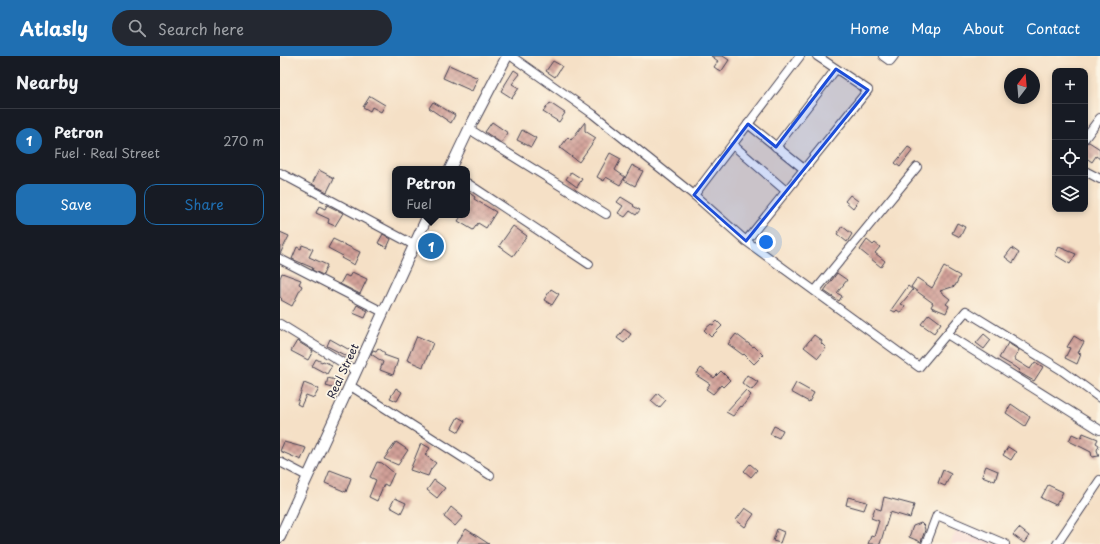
<!DOCTYPE html>
<html lang="en">
<head>
<meta charset="utf-8">
<style>
	body { margin:0; font-family:"Playpen Sans",sans-serif; background:#242831; color:#f1f3f6 }
	.controls { position:absolute; right:12px; top:12px; display:grid; overflow:hidden; border-radius:8px; box-shadow:0 2px 6px #0003 }
	.controls button { width:36px; height:36px; display:grid; place-items:center; padding:0; border:0; border-bottom:1px solid #363941; background:#171b24; color:#f1f3f6; font:20px sans-serif }
	.compass { position:absolute; left:724px; top:12px; width:36px; height:36px; border-radius:50%; background:#171b24; box-shadow:0 2px 6px #0003; rotate:16deg }
	.you { position:absolute; left:486px; top:186px; width:14px; height:14px; margin:-10px; border:3px solid #fff; border-radius:50%; background:#1a73e8; box-shadow:0 0 0 6px #1a73e833 }
	.badge { display:grid; place-items:center; width:26px; height:26px; border-radius:50%; background:#1f6fb2; color:#fff; font-size:13px; font-weight:700 }
	.pin { position:absolute; translate:-50% -50%; border:2px solid #fff; box-shadow:0 1px 4px #0006 }
	.popup { position:absolute; left:112px; top:110px; width:78px; height:52px; box-sizing:border-box; display:grid; place-content:center; border-radius:8px; background:#171b24; filter:drop-shadow(0 1px 3px #0005); font-size:13px; white-space:nowrap; color:#9ea1a6 }
	.popup b { font-size:15px; color:#f1f3f6 }
	.popup::after { content:''; position:absolute; left:50%; top:100%; margin-left:-8px; border:8px solid transparent; border-top-color:#171b24 }
	.list { margin:0; padding:0; list-style:none }
	h2 { display:flex; justify-content:space-between; align-items:center; height:52px; margin:0; padding:0 16px; font-size:17px }
	h2 small { font-size:13px; font-weight:400; color:#9ea1a6 }
	.list li { display:grid; grid-template-columns:26px 1fr auto; gap:12px; align-items:center; box-sizing:border-box; height:64px; padding:0 16px; border-top:1px solid #363941 }
	.list b { display:block; font-size:15px; white-space:nowrap }
	.list p { margin:0; font-size:13px; white-space:nowrap; color:#9ea1a6 }
	.list em { font-size:13px; font-style:normal; color:#9ea1a6 }
	.actions { display:flex; gap:8px; padding:12px 16px }
	.actions a { flex:1; padding:9px 0; border:1px solid #1f6fb2; border-radius:12px; text-align:center; font-size:14px; color:#1f6fb2 }
	.actions .main { background:#1f6fb2; color:#fff }
	.icon { flex:none; width:22px; height:22px; fill:none; stroke:currentColor; stroke-width:2; stroke-linecap:round; stroke-linejoin:round }
	.map { position:relative; flex:none; width:820px; height:488px; overflow:hidden }
	header { display:flex; align-items:center; gap:24px; box-sizing:border-box; height:56px; padding:0 20px; background:#1f6fb2; color:#fff }
	header strong { font-size:19px }
	nav { display:flex; gap:22px; margin-inline-start:auto; font-size:14px }
	.search { width:280px; height:36px; background:#242831; display:flex; align-items:center; gap:10px; box-sizing:border-box; padding:0 14px; border-radius:22px; color:#9ea1a6; font-size:15px }
	main { display:flex }
	aside { flex:1; background:#171b24 }
	.map>svg:first-child { display:block }
</style>
</head>
<body>
<header>
<strong>Atlasly</strong>
<div class="search"><svg class="icon" aria-label="search" viewBox="0 0 24 24"><circle cx="10" cy="10" r="6"/><path d="M15 15l6 6"/></svg>Search here</div>
<nav><a>Home</a><a>Map</a><a>About</a><a>Contact</a></nav>
</header>
<main>
<aside>
<h2>Nearby<small></small></h2>
<ul class="list">
<li><span class="badge">1</span><div><b>Petron</b><p>Fuel · Real Street</p></div><em>270 m</em></li>
</ul>
<div class="actions"><a class="main">Save</a><a>Share</a></div>
</aside>
<div class="map">
<svg width="820" height="488" viewBox="0 0 820 488">
	<defs>
		<pattern id="building-cross-hatch" width="8" height="8" patternUnits="userSpaceOnUse"><rect width="8" height="8" fill="#d2a098"/><path d="M0 0l8 8M0 8l8-8" fill="none" stroke="#aa827d"/></pattern>
	</defs>
	<rect width="100%" height="100%" fill="#fcf5e5"/>
	<filter id="ink" filterUnits="userSpaceOnUse"><feTurbulence type="fractalNoise" baseFrequency=".025" numOctaves="2"/><feDisplacementMap in="SourceGraphic" scale="8" xChannelSelector="R" yChannelSelector="G"/><feConvolveMatrix kernelMatrix="1 2 1 2 8 2 1 2 1" color-interpolation-filters="sRGB"/></filter>
	<filter id="wash" filterUnits="userSpaceOnUse"><feTurbulence type="fractalNoise" baseFrequency=".012" numOctaves="4" result="noise"/><feDisplacementMap in="SourceGraphic" scale="16" xChannelSelector="R" yChannelSelector="G"/><feGaussianBlur stdDeviation="0.9" result="paint"/><feColorMatrix in="noise" values="0 0 0 0 0 0 0 0 0 0 0 0 0 0 0 0 0 1.4 0 .05"/><feComposite in="paint" operator="in"/></filter>
	<g filter="url(#wash)">
		<rect width="100%" height="100%" fill="#f5e0c6"/>
		<path fill="#f7cfd1" d="M 678,471 L 717,488 L 670,488 Z"/>
		<g id="blocks">
			<g fill="url(#building-cross-hatch)">
				<path d="M 431,0 L 443,0 L 449,4 L 441,16 L 434,11 L 438,5 Z"/>
				<path d="M 273,5 L 282,10 L 275,21 L 266,15 Z"/>
				<path d="M 169,9 L 198,22 L 192,35 L 163,22 Z"/>
				<path d="M 234,14 L 240,18 L 232,28 L 239,32 L 232,42 L 221,35 Z"/>
				<path d="M 90,40 L 105,49 L 101,56 L 92,51 L 90,55 L 83,51 Z"/>
				<path d="M 153,46 L 175,59 L 171,67 L 149,52 Z"/>
				<path d="M 270,47 L 285,57 L 279,66 L 263,56 Z"/>
				<path d="M 212,66 L 228,77 L 221,87 L 205,76 Z"/>
				<path d="M 305,66 L 305,75 L 316,82 L 299,106 L 280,92 L 288,81 L 291,84 Z"/>
				<path d="M 242,74 L 256,82 L 251,91 L 237,84 Z"/>
				<path d="M 809,86 L 820,93 L 820,103 L 816,100 L 812,106 L 805,101 L 805,87 Z"/>
				<path d="M 628,91 L 633,94 L 620,111 L 615,107 Z"/>
				<path d="M 330,97 L 341,103 L 335,114 L 345,121 L 340,129 L 326,121 L 324,125 L 317,121 Z"/>
				<path d="M 352,109 L 363,115 L 355,130 L 344,124 Z"/>
				<path d="M 39,114 L 54,122 L 47,136 L 32,128 Z"/>
				<path d="M 291,116 L 302,123 L 297,131 L 286,123 Z"/>
				<path d="M 187,135 L 195,141 L 194,143 L 216,156 L 206,172 L 198,167 L 193,174 L 178,165 L 182,159 L 187,159 Z"/>
				<path d="M 570,139 L 578,145 L 573,152 L 565,145 Z"/>
				<path d="M 341,141 L 354,149 L 353,150 L 360,154 L 356,159 L 350,155 L 345,161 L 338,157 L 343,150 L 337,146 Z"/>
				<path d="M 47,149 L 63,157 L 55,170 L 48,167 L 49,163 L 36,157 L 39,150 L 45,153 Z"/>
				<path d="M 677,167 L 685,171 L 680,181 L 672,177 Z"/>
				<path d="M 233,170 L 247,180 L 233,200 L 219,190 Z"/>
				<path d="M 562,170 L 572,178 L 567,186 L 557,178 Z"/>
				<path d="M 0,176 L 9,180 L 0,198 Z"/>
				<path d="M 103,178 L 111,183 L 107,192 L 98,187 Z"/>
				<path d="M 53,183 L 80,196 L 74,209 L 61,202 L 63,200 L 48,192 Z"/>
				<path d="M 587,184 L 593,189 L 595,187 L 600,191 L 595,197 L 605,205 L 601,211 L 580,194 Z"/>
				<path d="M 22,189 L 33,193 L 29,201 L 47,209 L 43,219 L 32,214 L 33,212 L 12,203 L 17,191 L 21,193 Z"/>
				<path d="M 779,191 L 796,198 L 790,208 L 775,199 Z"/>
				<path d="M 732,192 L 739,197 L 733,207 L 725,201 Z"/>
				<path d="M 664,211 L 680,220 L 675,230 L 660,235 L 670,243 L 666,248 L 669,250 L 666,257 L 651,251 L 653,247 L 631,231 L 637,222 L 652,232 Z"/>
				<path d="M 72,216 L 87,223 L 80,238 L 60,228 L 65,219 L 69,221 Z"/>
				<path d="M 2,217 L 21,224 L 19,228 L 22,230 L 12,250 L 1,244 L 2,243 L 0,241 L 0,222 Z"/>
				<path d="M 557,217 L 567,224 L 557,237 L 562,240 L 559,245 L 544,235 Z"/>
				<path d="M 628,230 L 633,234 L 621,248 L 625,250 L 621,257 L 617,254 L 615,256 L 611,254 Z"/>
				<path d="M 271,233 L 279,238 L 272,249 L 264,244 Z"/>
				<path d="M 77,249 L 88,255 L 85,262 L 73,257 Z"/>
				<path d="M 649,258 L 661,267 L 654,277 L 641,268 Z"/>
				<path d="M 437,265 L 442,270 L 431,281 L 424,274 L 431,268 L 433,269 Z"/>
				<path d="M 344,273 L 351,278 L 344,287 L 337,282 Z"/>
				<path d="M 456,278 L 473,291 L 474,290 L 483,299 L 474,308 L 464,298 L 463,299 L 448,288 Z"/>
				<path d="M 704,278 L 711,284 L 704,293 L 696,287 Z"/>
				<path d="M 534,279 L 542,285 L 541,287 L 546,292 L 538,302 L 524,291 Z"/>
				<path d="M 137,280 L 153,287 L 143,311 L 127,304 Z"/>
				<path d="M 794,280 L 804,286 L 798,297 L 801,298 L 797,308 L 785,302 L 790,292 L 787,291 Z"/>
				<path d="M 50,283 L 75,297 L 72,303 L 47,290 Z"/>
				<path d="M 17,285 L 33,295 L 28,304 L 11,295 Z"/>
				<path d="M 728,287 L 739,294 L 734,303 L 750,313 L 755,306 L 763,311 L 754,325 L 738,316 L 740,314 L 719,302 Z"/>
				<path d="M 98,292 L 105,297 L 104,299 L 118,304 L 113,319 L 100,314 L 103,306 L 91,298 L 93,294 L 96,295 Z"/>
				<path d="M 36,303 L 42,306 L 43,305 L 52,309 L 47,318 L 32,310 Z"/>
				<path d="M 421,312 L 434,322 L 441,315 L 450,324 L 443,331 L 441,329 L 433,338 L 426,333 L 430,328 L 416,319 Z"/>
				<path d="M 467,319 L 478,326 L 472,334 L 462,327 Z"/>
				<path d="M 48,322 L 59,325 L 56,333 L 46,330 Z"/>
				<path d="M 24,327 L 39,333 L 34,342 L 26,339 L 21,350 L 17,348 Z"/>
				<path d="M 516,327 L 534,337 L 529,346 L 511,336 Z"/>
				<path d="M 116,332 L 122,336 L 117,345 L 110,342 Z"/>
				<path d="M 466,334 L 471,339 L 462,351 L 461,350 L 453,360 L 446,356 Z"/>
				<path d="M 378,337 L 386,344 L 379,352 L 371,345 Z"/>
				<path d="M 731,348 L 750,361 L 745,370 L 726,357 Z"/>
				<path d="M 178,361 L 185,365 L 179,376 L 172,372 Z"/>
				<path d="M 494,370 L 503,374 L 499,382 L 490,378 Z"/>
				<path d="M 803,377 L 818,383 L 816,387 L 819,389 L 817,394 L 819,400 L 812,401 L 811,396 L 789,385 L 792,378 L 801,382 Z"/>
				<path d="M 4,386 L 26,392 L 21,404 L 0,395 Z"/>
				<path d="M 116,386 L 128,394 L 118,409 L 104,403 Z"/>
				<path d="M 141,387 L 150,392 L 145,399 L 156,407 L 151,413 L 148,420 L 130,414 Z"/>
				<path d="M 728,391 L 736,396 L 731,404 L 723,399 Z"/>
				<path d="M 97,406 L 102,407 L 114,417 L 108,430 L 104,428 L 97,445 L 89,441 L 96,424 L 90,421 Z"/>
				<path d="M 470,408 L 477,414 L 471,421 L 464,415 Z"/>
				<path d="M 706,410 L 718,415 L 715,425 L 702,420 Z"/>
				<path d="M 50,414 L 71,422 L 66,436 L 45,427 Z"/>
				<path d="M 663,414 L 671,418 L 665,430 L 658,427 Z"/>
				<path d="M 154,424 L 165,432 L 157,442 L 147,434 Z"/>
				<path d="M 768,429 L 783,436 L 776,449 L 761,442 Z"/>
				<path d="M 568,441 L 587,446 L 584,454 L 566,449 Z"/>
				<path d="M 604,441 L 634,449 L 630,462 L 610,456 L 600,488 L 588,488 L 591,480 L 594,481 L 599,465 L 591,462 L 595,452 L 601,454 Z"/>
				<path d="M 115,442 L 126,447 L 121,457 L 110,451 Z"/>
				<path d="M 171,451 L 183,461 L 175,470 L 164,461 Z"/>
				<path d="M 465,452 L 474,458 L 465,471 L 456,464 Z"/>
				<path d="M 641,467 L 644,470 L 645,474 L 641,486 L 629,481 L 633,470 Z"/>
				<path d="M 739,472 L 749,480 L 744,487 L 733,479 Z"/>
				<path d="M 186,473 L 209,488 L 176,488 Z"/>
				<path d="M 497,473 L 504,476 L 500,487 L 493,485 Z"/>
			</g>
		</g>
	</g>
	<g filter="url(#ink)">
		<use href="#blocks" fill-opacity="0" stroke="#423e50" stroke-width="1"/>
		<g fill="none" stroke-linecap="round" stroke-linejoin="round">
			<g stroke="#423e50" stroke-width="10">
				<g id="minor">
					<path d="M 231,0 L 313,58 L 414,139 L 466,185 L 639,311 L 686,255 L 780,313 L 820,342"/>
					<path d="M 603,0 L 610,5 L 614,0"/>
					<path d="M 468,68 L 524,113"/>
					<path d="M 189,73 L 326,158"/>
					<path d="M 805,82 L 820,62"/>
					<path d="M 453,89 L 506,135"/>
					<path d="M 496,91 L 556,13"/>
					<path d="M 805,115 L 820,123"/>
					<path d="M 0,117 L 134,189"/>
					<path d="M 187,127 L 309,208"/>
					<path d="M 414,139 L 520,0"/>
					<path d="M 466,185 L 588,34 L 537,0"/>
					<path d="M 0,203 L 103,256"/>
					<path d="M 535,235 L 637,111"/>
					<path d="M 0,268 L 76,315"/>
					<path d="M 667,278 L 820,374"/>
					<path d="M 69,329 L 210,419"/>
					<path d="M 0,406 L 27,420"/>
					<path d="M 646,488 L 657,459 L 725,488"/>
					<path d="M 777,488 L 820,424"/>
				</g>
			</g>
			<g stroke="#423e50" stroke-width="12">
				<g id="major">
					<path d="M 170,113 L 189,73 L 227,0"/>
					<path d="M 0,481 L 148,159"/>
				</g>
			</g>
			<use href="#minor" stroke="#fff" stroke-width="8"/>
			<use href="#major" stroke="#fff" stroke-width="10"/>
		</g>
	</g>
	<path fill="#1d4ed8" fill-opacity="0.2" stroke="#1d4ed8" stroke-width="3" stroke-linejoin="round" d="M 556,13 L 588,34 L 466,185 L 414,139 L 468,68 L 496,91 Z"/>
	<g text-anchor="middle" stroke-width="3.5" stroke-linejoin="round" paint-order="stroke">
		<g font-size="11" fill="#22223b" stroke="#fcf5e5">
			<text transform="translate(63 315) rotate(-65)" y="4">Real Street</text>
		</g>
	</g>
</svg>
<div class="controls">
<button>+</button>
<button>−</button>
<button><svg class="icon" aria-label="locate" viewBox="0 0 24 24"><circle cx="12" cy="12" r="6"/><path d="M12 2v4M12 18v4M2 12h4M18 12h4"/></svg></button>
<button><svg class="icon" aria-label="layers" viewBox="0 0 24 24"><path d="M12 4l9 5-9 5-9-5zM3 14l9 5 9-5"/></svg></button>
</div>
<svg class="compass" viewBox="-18 -18 36 36"><path d="M0-13l5 13h-10z" fill="#e53935"/><path d="M0 13l5-13h-10z" fill="#9ea1a6"/></svg>
<div class="you"></div>
<div class="pin badge" style="left:151px;top:190px">1</div>
<div class="popup"><b>Petron</b>Fuel</div>
</div>
</main>
</body>
</html>
